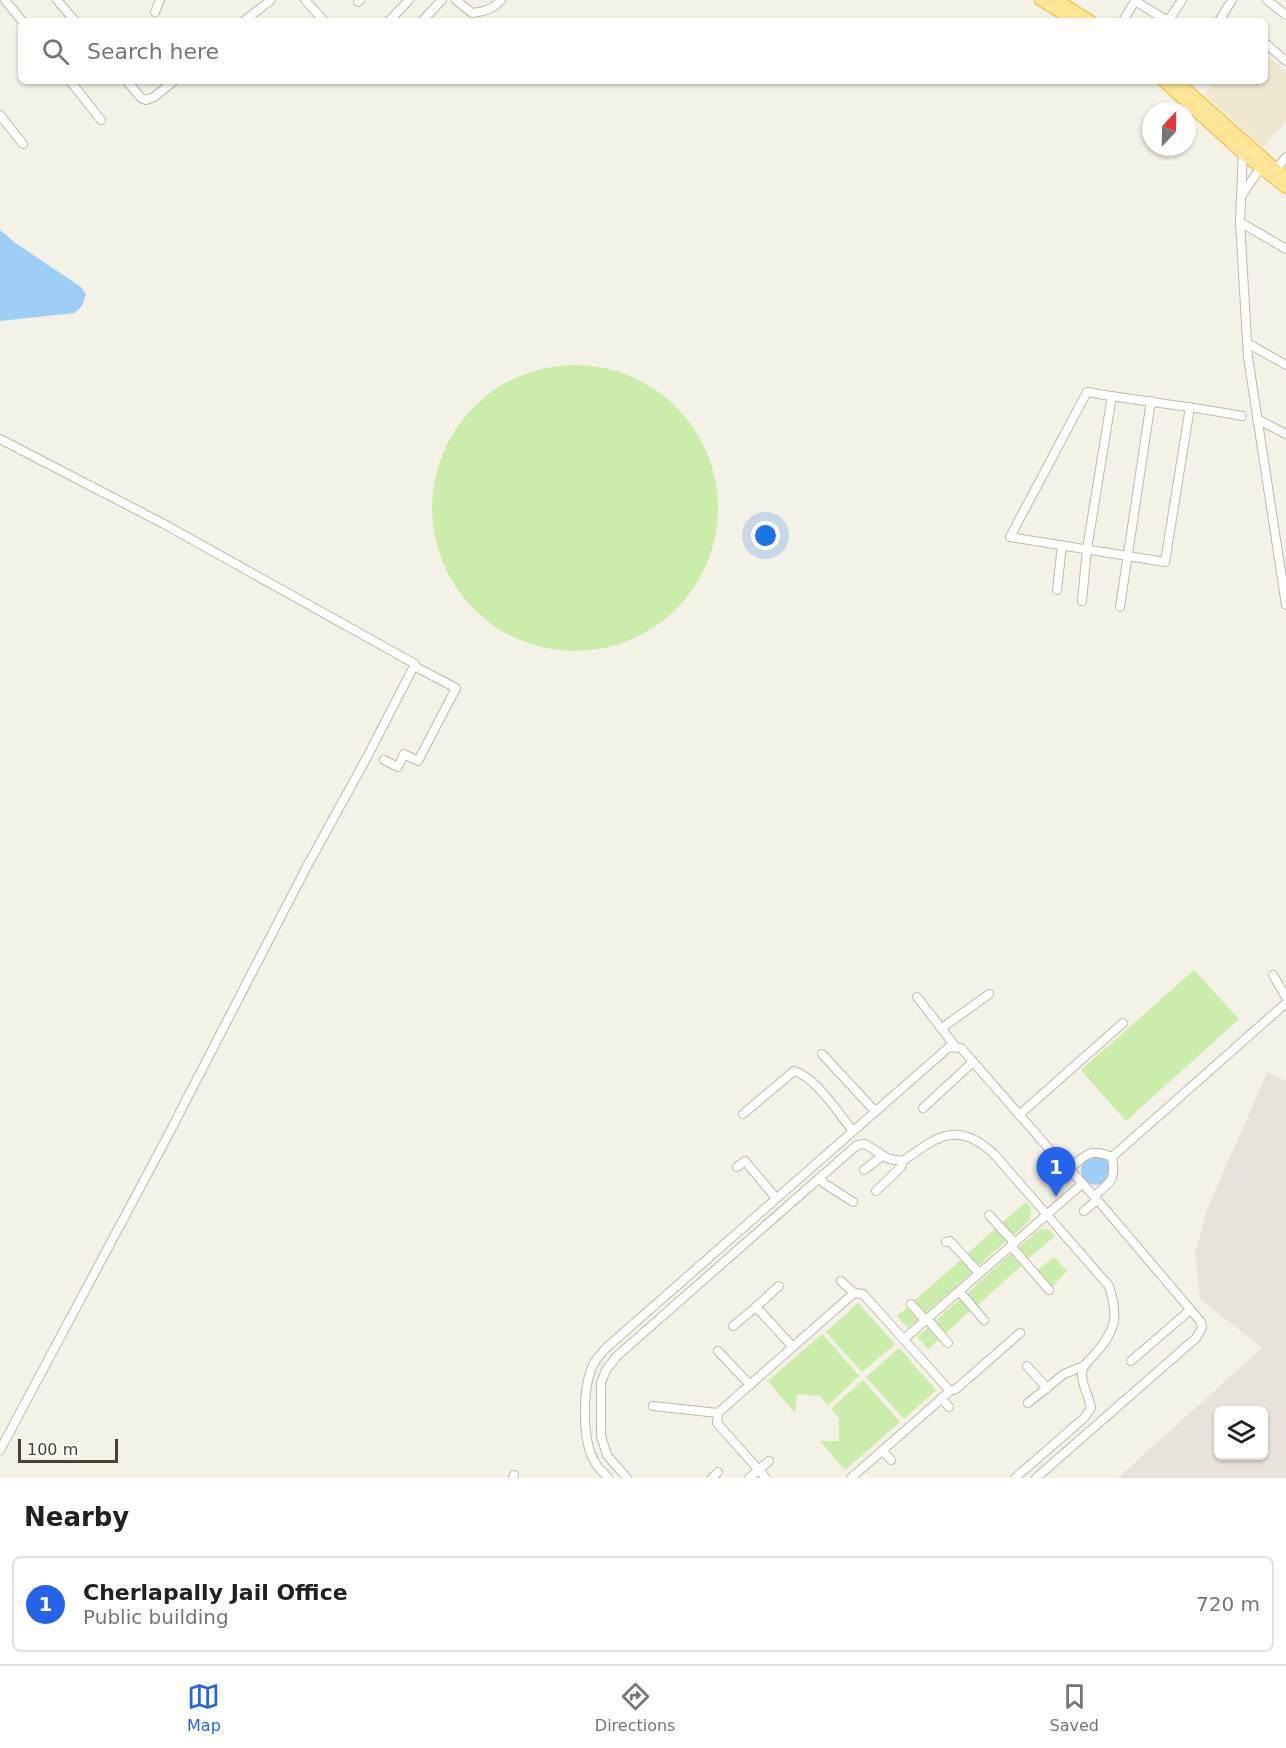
<!DOCTYPE html>
<html lang="en">
<head>
<meta charset="utf-8">
<style>
	body { margin:0; font-family:"DejaVu Sans",sans-serif; background:#f6f6f6; color:#202124 }
	.controls { position:absolute; right:18px; bottom:18px; display:grid; overflow:hidden; border-radius:9px; box-shadow:0 2px 4px #0004 }
	.controls button { width:54px; height:54px; display:grid; place-items:center; padding:0; border:0; border-bottom:2px solid #e0e0e0; background:#fff; color:#202124; font:30px sans-serif }
	.compass { position:absolute; left:1142px; top:102px; width:54px; height:54px; border-radius:50%; background:#fff; box-shadow:0 2px 4px #0004; rotate:22deg }
	.scale { position:absolute; left:18px; bottom:15px; width:100px; box-sizing:border-box; padding-left:6px; border:3px solid #484135; border-top:0; font-size:16px; line-height:21px; white-space:nowrap; color:#484135; -webkit-text-stroke:4px #fff; paint-order:stroke }
	.you { position:absolute; left:766px; top:536px; width:21px; height:21px; margin:-15px; border:4px solid #fff; border-radius:50%; background:#1a73e8; box-shadow:0 0 0 9px #1a73e833 }
	.badge { display:grid; place-items:center; width:39px; height:39px; border-radius:50%; background:#2563eb; color:#fff; font-size:20px; font-weight:700 }
	.pin { position:absolute; translate:-50% -50px; filter:drop-shadow(0 2px 3px #0008) }
	.pin::after { content:''; position:absolute; top:32px; width:21px; height:18px; background:inherit; clip-path:polygon(0 0,100% 0,50% 100%) }
	.list { margin:0; padding:0; list-style:none }
	h2 { display:flex; justify-content:space-between; align-items:center; height:78px; margin:0; padding:0 24px; font-size:26px }
	h2 small { font-size:20px; font-weight:400; color:#757577 }
	.list li { display:grid; grid-template-columns:39px 1fr auto; gap:18px; align-items:center; box-sizing:border-box; height:96px; margin:0 12px 12px; padding:0 12px; border:2px solid #e0e0e0; border-radius:9px }
	.list b { display:block; font-size:22px; white-space:nowrap }
	.list p { margin:0; font-size:20px; white-space:nowrap; color:#757577 }
	.list em { font-size:20px; font-style:normal; color:#757577 }
	.icon { flex:none; width:33px; height:33px; fill:none; stroke:currentColor; stroke-width:2; stroke-linecap:round; stroke-linejoin:round }
	.map { position:relative; flex:none; width:1286px; height:1478px; overflow:hidden }
	.search { position:absolute; background:#fff; box-shadow:0 2px 4px #0004; left:18px; right:18px; top:18px; height:66px; display:flex; align-items:center; gap:15px; box-sizing:border-box; padding:0 21px; border-radius:9px; color:#757577; font-size:22px }
	.sheet { height:186px; background:#fff }
	nav { display:flex; justify-content:space-around; align-items:center; box-sizing:border-box; height:84px; border-top:2px solid #e0e0e0; background:#fff; font-size:16px; color:#757577 }
	nav a { display:grid; justify-items:center; gap:3px }
	nav .on { color:#2563eb }
	.map>svg:first-child { display:block }
</style>
</head>
<body>
<div class="map">
<svg width="1286" height="1478" viewBox="0 0 1286 1478">
	<rect width="100%" height="100%" fill="#f4f1e6"/>
	<path fill="#e7e2db" fill-rule="evenodd" d="M 1267,1073 L 1286,1081 L 1286,1478 L 1118,1478 L 1262,1348 L 1200,1299 L 1195,1253 L 1208,1207 ZM 1264,1410 L 1264,1456 L 1218,1456 L 1218,1410 Z"/>
	<path fill="#efe7cf" d="M 1265,54 L 1286,72 L 1286,122 L 1263,148 L 1204,94 L 1216,81 L 1265,81 Z"/>
	<g fill="#ccecac">
		<circle cx="575" cy="508" r="143"/>
		<path d="M 1194,970 L 1239,1019 L 1126,1121 L 1081,1070 Z"/>
		<path d="M 1026,1202 L 1031,1208 L 1030,1220 L 1012,1236 L 1002,1223 Z"/>
		<path d="M 997,1227 L 1008,1239 L 977,1267 L 967,1254 Z"/>
		<path d="M 1040,1229 L 1050,1230 L 1055,1236 L 1027,1260 L 1017,1249 Z"/>
		<path d="M 1013,1252 L 1023,1264 L 977,1306 L 966,1294 Z"/>
		<path d="M 1054,1257 L 1067,1271 L 1052,1287 L 1036,1271 Z"/>
		<path d="M 963,1258 L 974,1271 L 924,1314 L 913,1302 Z"/>
		<path d="M 961,1298 L 972,1309 L 945,1334 L 934,1322 Z"/>
		<path d="M 858,1303 L 895,1344 L 862,1372 L 826,1332 Z"/>
		<path d="M 909,1306 L 920,1318 L 908,1328 L 897,1316 Z"/>
		<path d="M 930,1326 L 941,1338 L 928,1349 L 917,1337 Z"/>
		<path d="M 822,1334 L 859,1376 L 828,1405 L 820,1396 L 797,1394 L 795,1413 L 768,1381 Z"/>
		<path d="M 899,1348 L 936,1390 L 904,1419 L 866,1377 Z"/>
		<path d="M 863,1380 L 900,1422 L 845,1470 L 820,1441 L 839,1441 L 839,1418 L 831,1409 Z"/>
	</g>
	<g fill="#9ecef6">
		<path d="M 0,230 L 14,242 L 81,287 L 86,294 L 82,306 L 74,313 L 0,321 Z"/>
		<circle cx="1096" cy="1170" r="15"/>
	</g>
	<g fill="none" stroke-linecap="round" stroke-linejoin="round">
		<g stroke="#c1b9a8" stroke-width="10">
			<g id="minor">
				<path d="M 5,0 L 22,21"/>
				<path d="M 57,0 L 75,21"/>
				<path d="M 305,0 L 324,21"/>
				<path d="M 456,0 L 472,13 C 483,12 494,9 501,0"/>
				<path d="M 1267,0 L 1286,15"/>
				<path d="M 358,2 L 360,0"/>
				<path d="M 155,12 L 160,0"/>
				<path d="M 244,21 L 271,0"/>
				<path d="M 389,21 L 409,0"/>
				<path d="M 422,21 L 442,0"/>
				<path d="M 1123,21 L 1135,1 L 1168,21"/>
				<path d="M 1168,21 L 1182,0"/>
				<path d="M 1219,21 L 1232,0"/>
				<path d="M 1265,43 L 1286,61"/>
				<path d="M 70,81 L 101,120"/>
				<path d="M 127,81 L 141,98 L 146,100 L 154,97 L 174,81"/>
				<path d="M 0,115 L 23,144"/>
				<path d="M 1243,151 L 1240,222 L 1248,357 L 1286,605"/>
				<path d="M 1276,169 L 1286,157"/>
				<path d="M 1242,195 L 1263,164"/>
				<path d="M 1240,222 L 1286,249"/>
				<path d="M 1247,343 L 1286,365"/>
				<path d="M 1190,407 L 1165,562 L 1010,537 L 1087,392 C 1138,401 1190,406 1242,416"/>
				<path d="M 1257,419 L 1286,434"/>
				<path d="M 0,439 L 164,524 L 415,664 L 366,759 L 305,870 L 164,1143 L 0,1450"/>
				<path d="M 1057,590 L 1062,545"/>
				<path d="M 1082,601 L 1087,549 L 1112,396"/>
				<path d="M 1120,607 L 1151,401"/>
				<path d="M 384,760 L 398,767 L 404,754 L 418,761 L 456,688 L 414,666"/>
				<path d="M 1273,975 L 1286,997"/>
				<path d="M 917,997 L 955,1046"/>
				<path d="M 942,1028 L 989,994"/>
				<path d="M 822,1054 L 875,1111"/>
				<path d="M 923,1108 L 973,1062"/>
				<path d="M 743,1114 L 794,1071 C 816,1077 838,1113 853,1131"/>
				<path d="M 1019,1115 L 1123,1023"/>
				<path d="M 1112,1157 L 1286,1003"/>
				<path d="M 737,1167 L 745,1161 L 776,1198"/>
				<path d="M 864,1170 L 882,1156"/>
				<path d="M 1055,1176 L 1065,1167"/>
				<path d="M 820,1178 L 825,1184 L 853,1202"/>
				<path d="M 876,1191 L 901,1167 L 903,1161"/>
				<path d="M 1084,1211 L 1096,1201"/>
				<path d="M 989,1215 L 1014,1242"/>
				<path d="M 946,1242 L 950,1241 L 979,1273"/>
				<path d="M 1011,1246 L 1049,1290"/>
				<path d="M 841,1281 L 854,1293"/>
				<path d="M 779,1286 L 756,1307 L 793,1347"/>
				<path d="M 959,1291 L 984,1320"/>
				<path d="M 911,1304 L 925,1320"/>
				<path d="M 927,1319 L 948,1343"/>
				<path d="M 733,1326 L 756,1307"/>
				<path d="M 904,1339 L 1082,1184"/>
				<path d="M 718,1351 L 750,1385"/>
				<path d="M 1131,1361 L 1190,1310"/>
				<path d="M 1027,1366 L 1047,1388"/>
				<path d="M 950,1391 L 956,1389 L 1020,1333"/>
				<path d="M 941,1398 L 949,1407"/>
				<path d="M 1028,1403 L 1064,1374 L 1084,1366"/>
				<path d="M 653,1406 L 718,1413"/>
				<path d="M 882,1450 L 891,1460"/>
				<path d="M 513,1478 L 514,1475"/>
				<path d="M 608,1478 C 604,1473 599,1469 596,1464 C 581,1441 582,1387 594,1363 C 597,1358 602,1353 606,1348 L 949,1047 L 961,1048 L 1065,1167 L 1069,1169 L 1094,1196 C 1111,1182 1116,1180 1112,1157 C 1089,1148 1087,1154 1069,1169"/>
				<path d="M 627,1478 L 607,1455 L 601,1436 L 601,1383 L 606,1370 L 617,1356 L 857,1145 L 865,1144 L 889,1159 L 903,1161 C 938,1136 958,1120 994,1154 L 1109,1286 C 1119,1317 1116,1330 1095,1354 C 1089,1360 1083,1365 1082,1373 C 1081,1383 1089,1396 1091,1408 L 1084,1418 L 1015,1478"/>
				<path d="M 712,1478 L 718,1472"/>
				<path d="M 749,1478 L 769,1461"/>
				<path d="M 766,1478 L 717,1423 L 718,1413 L 854,1293 L 863,1294 L 950,1391 L 851,1478"/>
				<path d="M 1036,1478 L 1196,1338 L 1202,1328 L 1201,1322 L 1094,1196"/>
			</g>
		</g>
		<g stroke="#edc85c" stroke-width="13">
			<g id="major">
				<path d="M 1040,0 L 1074,21"/>
				<path d="M 1057,0 L 1091,21"/>
				<path d="M 1163,81 L 1241,152 L 1286,188"/>
				<path d="M 1177,81 L 1286,178"/>
			</g>
		</g>
		<use href="#minor" stroke="#fff" stroke-width="8"/>
		<use href="#major" stroke="#ffe595" stroke-width="10"/>
	</g>
</svg>
<div class="controls">
<button><svg class="icon" aria-label="layers" viewBox="0 0 24 24"><path d="M12 4l9 5-9 5-9-5zM3 14l9 5 9-5"/></svg></button>
</div>
<svg class="compass" viewBox="-18 -18 36 36"><path d="M0-13l5 13h-10z" fill="#e53935"/><path d="M0 13l5-13h-10z" fill="#757577"/></svg>
<div class="scale">100 m</div>
<div class="you"></div>
<div class="pin badge" style="left:1056px;top:1197px">1</div>
<div class="search"><svg class="icon" aria-label="search" viewBox="0 0 24 24"><circle cx="10" cy="10" r="6"/><path d="M15 15l6 6"/></svg>Search here</div>
</div>
<section class="sheet">
<h2>Nearby<small></small></h2>
<ul class="list">
<li><span class="badge">1</span><div><b>Cherlapally Jail Office</b><p>Public building</p></div><em>720 m</em></li>
</ul>
</section>
<nav>
<a class="on"><svg class="icon" aria-label="map" viewBox="0 0 24 24"><path d="M3 6l6-2 6 2 6-2v14l-6 2-6-2-6 2zM9 4v14M15 6v14"/></svg>Map</a>
<a><svg class="icon" aria-label="directions" viewBox="0 0 24 24"><path d="M12 3l9 9-9 9-9-9zM9 14v-3h6M13 9l2 2-2 2"/></svg>Directions</a>
<a><svg class="icon" aria-label="saved" viewBox="0 0 24 24"><path d="M7 4h10v16l-5-4-5 4z"/></svg>Saved</a>
</nav>
</body>
</html>
